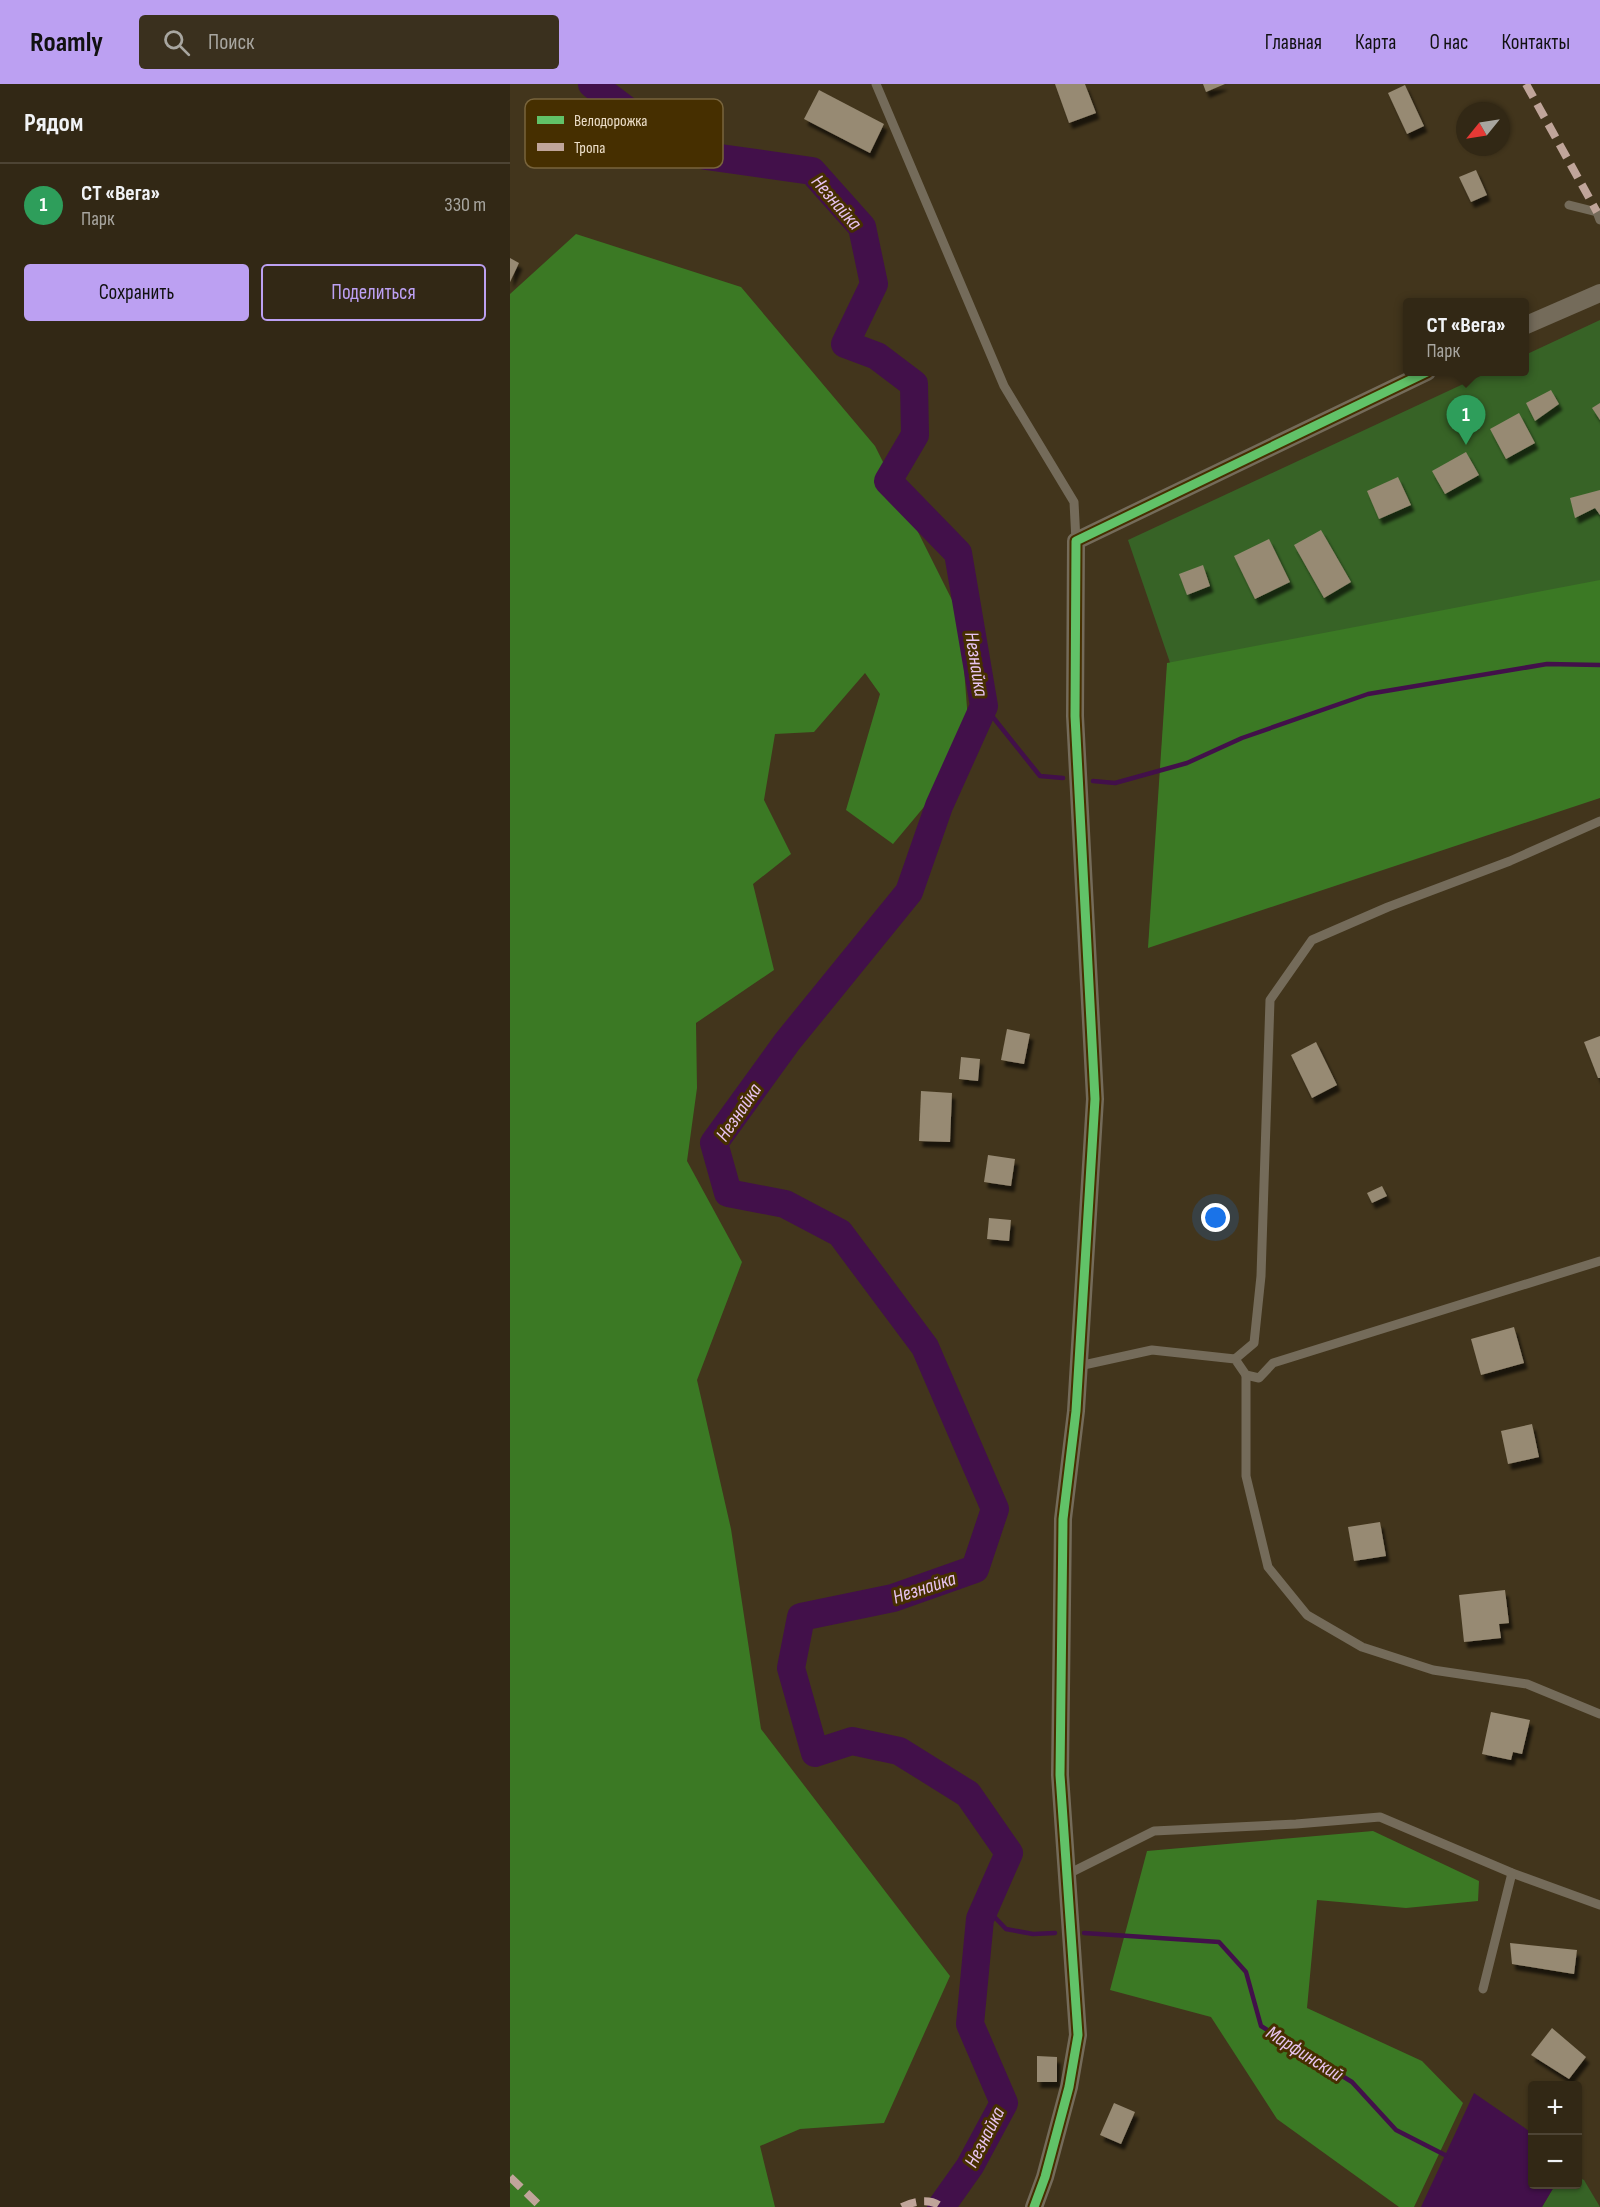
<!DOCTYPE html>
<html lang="ru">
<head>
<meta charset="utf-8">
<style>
	body { margin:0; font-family:"Sofia Sans Condensed",sans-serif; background:#3a301e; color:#f1f3f6 }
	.controls { position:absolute; right:18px; bottom:18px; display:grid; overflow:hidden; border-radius:6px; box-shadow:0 2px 4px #0004 }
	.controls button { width:54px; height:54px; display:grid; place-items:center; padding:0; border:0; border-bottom:2px solid #4d4434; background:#322815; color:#f1f3f6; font:30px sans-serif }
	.compass { position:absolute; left:946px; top:18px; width:54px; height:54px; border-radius:50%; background:#322815; box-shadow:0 2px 4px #0004; rotate:240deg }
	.you { position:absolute; left:706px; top:1134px; width:21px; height:21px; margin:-15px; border:4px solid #fff; border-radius:50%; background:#1a73e8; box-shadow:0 0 0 9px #1a73e833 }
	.badge { display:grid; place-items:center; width:39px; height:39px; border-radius:50%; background:#bca0f2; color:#fff; font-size:20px; font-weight:700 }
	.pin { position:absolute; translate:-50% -50px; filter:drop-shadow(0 2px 3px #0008) }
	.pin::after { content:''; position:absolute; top:32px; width:21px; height:18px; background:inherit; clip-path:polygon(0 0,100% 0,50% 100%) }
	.popup { position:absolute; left:893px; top:214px; width:126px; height:78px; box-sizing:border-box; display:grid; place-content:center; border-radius:6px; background:#322815; filter:drop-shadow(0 2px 4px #0005); font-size:20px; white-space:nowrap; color:#a8a6a0 }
	.popup b { font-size:22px; color:#f1f3f6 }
	.popup::after { content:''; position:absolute; left:50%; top:100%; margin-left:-12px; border:12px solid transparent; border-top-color:#322815 }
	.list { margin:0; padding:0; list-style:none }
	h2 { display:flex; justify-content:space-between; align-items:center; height:78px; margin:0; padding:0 24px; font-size:26px }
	h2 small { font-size:20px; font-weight:400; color:#a8a6a0 }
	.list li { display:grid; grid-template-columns:39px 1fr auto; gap:18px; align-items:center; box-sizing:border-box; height:84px; padding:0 24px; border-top:2px solid #4d4434 }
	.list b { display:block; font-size:22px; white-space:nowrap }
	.list p { margin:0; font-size:20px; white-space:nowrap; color:#a8a6a0 }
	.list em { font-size:20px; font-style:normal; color:#a8a6a0 }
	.actions { display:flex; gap:12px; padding:18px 24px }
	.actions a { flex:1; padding:14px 0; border:2px solid #bca0f2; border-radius:6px; text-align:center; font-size:21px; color:#bca0f2 }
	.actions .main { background:#bca0f2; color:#111 }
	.icon { flex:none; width:33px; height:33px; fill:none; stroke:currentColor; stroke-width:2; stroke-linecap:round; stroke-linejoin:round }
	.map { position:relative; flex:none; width:1090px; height:2123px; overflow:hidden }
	header { display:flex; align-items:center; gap:36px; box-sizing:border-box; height:84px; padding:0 30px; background:#bca0f2; color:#111 }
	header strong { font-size:28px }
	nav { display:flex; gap:33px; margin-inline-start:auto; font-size:21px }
	.search { width:420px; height:54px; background:#3a301e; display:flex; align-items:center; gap:15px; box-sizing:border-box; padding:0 21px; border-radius:6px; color:#a8a6a0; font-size:22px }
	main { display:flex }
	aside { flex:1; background:#322815 }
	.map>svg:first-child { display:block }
</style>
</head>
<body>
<header>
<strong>Roamly</strong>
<div class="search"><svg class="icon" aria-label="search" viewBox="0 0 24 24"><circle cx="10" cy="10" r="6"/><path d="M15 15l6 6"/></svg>Поиск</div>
<nav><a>Главная</a><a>Карта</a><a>О нас</a><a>Контакты</a></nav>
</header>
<main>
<aside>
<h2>Рядом<small></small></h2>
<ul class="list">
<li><span class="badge" style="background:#2e9e5b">1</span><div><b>СТ «Вега»</b><p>Парк</p></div><em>330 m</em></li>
</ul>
<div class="actions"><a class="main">Сохранить</a><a>Поделиться</a></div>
</aside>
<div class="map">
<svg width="1090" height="2123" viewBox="0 0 1090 2123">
	<defs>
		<filter id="shadow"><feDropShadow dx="3.5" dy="6" stdDeviation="1.5" flood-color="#0009"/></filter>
	</defs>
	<rect width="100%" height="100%" fill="#42351c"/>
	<g fill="#376326">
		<path d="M 1090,236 L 1090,504 L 668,602 L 618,456 L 979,288 L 1014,288 L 1015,271 Z"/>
		<path d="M 1068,2093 L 1074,2096 L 1090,2123 L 1032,2123 L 1045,2101 L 1068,2100 Z"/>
	</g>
	<g fill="#3b7924">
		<path d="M 66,150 L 231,203 L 365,362 L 450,532 L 458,637 L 419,717 L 383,760 L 336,726 L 370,610 L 355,589 L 304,648 L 265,650 L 254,716 L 281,770 L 243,800 L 264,886 L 186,939 L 187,1004 L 177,1077 L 232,1178 L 187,1296 L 221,1445 L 251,1645 L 440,1892 L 374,2039 L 290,2045 L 250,2062 L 265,2123 L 0,2123 L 0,210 Z"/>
		<path d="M 1090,496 L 1090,714 L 638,864 L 657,579 Z"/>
		<path d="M 863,1747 L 969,1797 L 968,1817 L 896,1824 L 807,1816 L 797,1924 L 912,1977 L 953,2019 L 904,2123 L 889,2123 L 767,2035 L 701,1933 L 600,1906 L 637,1767 Z"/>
	</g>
	<path fill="#42104a" d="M 964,2009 L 1022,2049 L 1023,2100 L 1045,2101 L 1032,2123 L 911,2123 Z"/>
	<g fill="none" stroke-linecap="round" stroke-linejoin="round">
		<g stroke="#42104a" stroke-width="4.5">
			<path d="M 474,622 L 530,692 L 553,694"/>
			<path d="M 583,697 L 605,699 L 677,679 L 732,654 L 858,610 L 1037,580 L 1090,581"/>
			<path d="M 475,1823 L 496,1845 L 523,1850 L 545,1849"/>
			<path d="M 574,1849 L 709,1858 L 736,1888 L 751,1942 L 842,1998 L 886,2046 L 935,2071"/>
		</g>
		<path stroke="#42104a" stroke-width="28" d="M 82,0 L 123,31 L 196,72 L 302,87 L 352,143 L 364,200 L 335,260 L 367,272 L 404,300 L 405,351 L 378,397 L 448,469 L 474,622 L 429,722 L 399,808 L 277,958 L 204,1059 L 218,1109 L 275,1120 L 330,1149 L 415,1263 L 485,1425 L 465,1485 L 383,1514 L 291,1533 L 281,1584 L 305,1669 L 342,1657 L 389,1667 L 458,1710 L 499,1769 L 470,1835 L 460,1940 L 494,2019 L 460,2082 L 431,2123"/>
	</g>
	<g fill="#978a73" filter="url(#shadow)">
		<path d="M 545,0 L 575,0 L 586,29 L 559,39 Z"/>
		<path d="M 693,0 L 715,0 L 696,8 Z"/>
		<path d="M 895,1 L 914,42 L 897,50 L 878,9 Z"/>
		<path d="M 309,6 L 374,40 L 360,69 L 294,35 Z"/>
		<path d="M 966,86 L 977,111 L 961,118 L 949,93 Z"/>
		<path d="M 0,174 L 9,179 L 0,198 Z"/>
		<path d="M 1041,306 L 1049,320 L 1025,337 L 1016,319 Z"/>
		<path d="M 1090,319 L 1090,336 L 1082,324 Z"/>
		<path d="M 1009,329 L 1025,359 L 996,375 L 980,345 Z"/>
		<path d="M 956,368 L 969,391 L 935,410 L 922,387 Z"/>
		<path d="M 888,393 L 901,421 L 869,435 L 857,407 Z"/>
		<path d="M 1090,406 L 1090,431 L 1085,424 L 1065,434 L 1060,414 Z"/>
		<path d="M 811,446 L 841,498 L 814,514 L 784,461 Z"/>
		<path d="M 759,455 L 780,498 L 745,515 L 724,472 Z"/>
		<path d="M 693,481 L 700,502 L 677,511 L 669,490 Z"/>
		<path d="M 497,945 L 520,950 L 514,980 L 491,976 Z"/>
		<path d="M 1090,952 L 1090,994 L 1088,994 L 1074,958 Z"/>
		<path d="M 806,958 L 827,1001 L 802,1014 L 781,971 Z"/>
		<path d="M 451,973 L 470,975 L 468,997 L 449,995 Z"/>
		<path d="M 411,1007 L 442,1009 L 440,1058 L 409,1057 Z"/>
		<path d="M 478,1071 L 505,1075 L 501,1102 L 474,1098 Z"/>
		<path d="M 872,1102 L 877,1112 L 862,1119 L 857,1109 Z"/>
		<path d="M 479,1134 L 501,1136 L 499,1157 L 477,1155 Z"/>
		<path d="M 1004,1243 L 1014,1279 L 971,1291 L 961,1255 Z"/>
		<path d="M 1022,1340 L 1029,1373 L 998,1380 L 991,1347 Z"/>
		<path d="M 870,1438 L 876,1472 L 844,1477 L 838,1443 Z"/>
		<path d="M 995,1506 L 999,1539 L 989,1540 L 991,1554 L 954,1558 L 949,1511 Z"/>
		<path d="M 981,1628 L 1020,1636 L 1012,1670 L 1003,1668 L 1001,1676 L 972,1670 Z"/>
		<path d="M 1000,1859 L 1067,1866 L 1064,1890 L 1002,1880 Z"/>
		<path d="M 1042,1944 L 1076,1973 L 1059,1995 L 1021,1971 Z"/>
		<path d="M 527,1972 L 547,1973 L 547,1998 L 527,1998 Z"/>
		<path d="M 604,2019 L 625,2028 L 611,2060 L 590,2051 Z"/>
	</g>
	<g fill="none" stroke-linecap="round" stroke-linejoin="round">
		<g stroke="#746b5a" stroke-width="9">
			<path d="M 366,0 L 494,302 L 564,418 L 566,457"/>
			<path d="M 1059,121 L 1087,128 L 1090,136"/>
			<path d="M 725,1275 L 744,1259 L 751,1192 L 760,916 L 802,856 L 878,823 L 1000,777 L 1090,737"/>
			<path d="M 569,1282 L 642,1266 L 725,1275 L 736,1291 L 749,1294 L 763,1279 L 1090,1177"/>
			<path d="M 736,1291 L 736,1392 L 758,1483 L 797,1531 L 852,1563 L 923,1586 L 1017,1600 L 1090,1630"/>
			<path d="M 556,1791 L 644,1747 L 786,1740 L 870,1733 L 1002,1789 L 1090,1821"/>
			<path d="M 973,1905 L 1002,1789"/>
		</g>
		<g stroke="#746b5a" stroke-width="18">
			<path d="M 1014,242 L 1090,209"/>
			<path d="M 524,2123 L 535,2093 L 559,2003 L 568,1951 L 550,1691 L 553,1435 L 566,1327 L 585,1015 L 565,632 L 566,457 L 917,288"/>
		</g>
		<g stroke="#c0a59a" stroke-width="8" stroke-dasharray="15 8" stroke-linecap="butt">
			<path d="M 1016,0 L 1087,128"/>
			<path d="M 0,2093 L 31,2123"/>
			<path d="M 392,2123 C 403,2117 422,2114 431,2123"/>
		</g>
		<g stroke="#462f00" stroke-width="13">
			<path id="cycleway" d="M 524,2123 L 535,2093 L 559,2003 L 568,1951 L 550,1691 L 553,1435 L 566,1327 L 585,1015 L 565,632 L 566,457 L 917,288"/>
		</g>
		<use href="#cycleway" stroke="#61c268" stroke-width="9"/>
	</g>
	<g text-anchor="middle" stroke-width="6" stroke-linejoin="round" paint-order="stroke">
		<g font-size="20" font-style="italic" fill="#e8c4f1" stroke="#462f00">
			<text transform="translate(327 118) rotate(49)" y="7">Незнайка</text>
			<text transform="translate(467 580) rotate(81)" y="7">Незнайка</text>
			<text transform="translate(228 1028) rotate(-56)" y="7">Незнайка</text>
			<text transform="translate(414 1503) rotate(-18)" y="7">Незнайка</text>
			<text transform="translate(795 1969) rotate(32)" y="7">Марфинский</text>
			<text transform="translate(474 2053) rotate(-63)" y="7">Незнайка</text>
		</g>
	</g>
	<rect x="15" y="15" width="198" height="69" rx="9" fill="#462f00" stroke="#78643c" stroke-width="1.5"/>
	<rect x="27" y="32" width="27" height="8" fill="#61c268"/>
	<rect x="27" y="59" width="27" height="8" fill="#c0a59a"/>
	<g font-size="16" fill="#eddfc9">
		<text x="64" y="42">Велодорожка</text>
		<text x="64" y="69">Тропа</text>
	</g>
</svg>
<div class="controls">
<button>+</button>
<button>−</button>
</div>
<svg class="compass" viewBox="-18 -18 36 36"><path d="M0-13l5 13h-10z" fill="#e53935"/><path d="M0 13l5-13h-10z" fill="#a8a6a0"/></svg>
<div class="you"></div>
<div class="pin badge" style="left:956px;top:361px;background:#2e9e5b">1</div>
<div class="popup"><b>СТ «Вега»</b>Парк</div>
</div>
</main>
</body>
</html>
